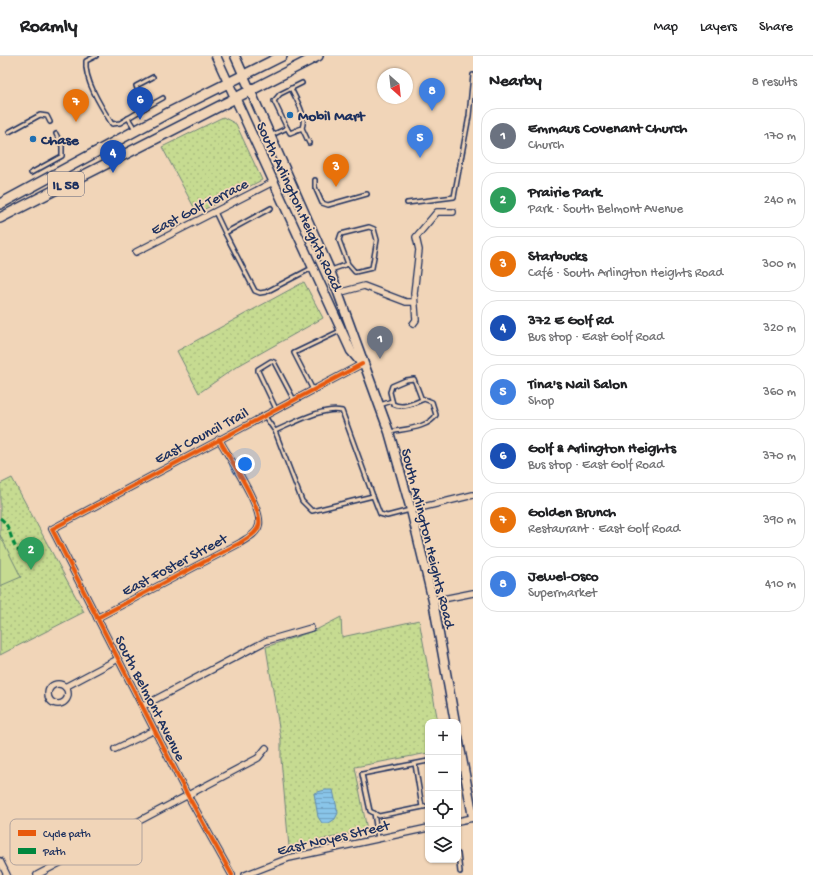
<!DOCTYPE html>
<html lang="en">
<head>
<meta charset="utf-8">
<style>
	body { margin:0; font-family:"Gochi Hand",sans-serif; background:#f2f2f2; color:#202124 }
	.controls { position:absolute; right:12px; bottom:12px; display:grid; overflow:hidden; border-radius:8px; box-shadow:0 1px 3px #0004 }
	.controls button { width:36px; height:36px; display:grid; place-items:center; padding:0; border:0; border-bottom:1px solid #e0e0e0; background:#fff; color:#202124; font:20px sans-serif }
	.compass { position:absolute; left:377px; top:12px; width:36px; height:36px; border-radius:50%; background:#fff; box-shadow:0 1px 3px #0004; rotate:153deg }
	.you { position:absolute; left:245px; top:408px; width:14px; height:14px; margin:-10px; border:3px solid #fff; border-radius:50%; background:#1a73e8; box-shadow:0 0 0 6px #1a73e833 }
	.badge { display:grid; place-items:center; width:26px; height:26px; border-radius:50%; background:#1f6fb2; color:#fff; font-size:13px; font-weight:700 }
	.pin { position:absolute; translate:-50% -33px; filter:drop-shadow(0 1px 2px #0008) }
	.pin::after { content:''; position:absolute; top:21px; width:14px; height:12px; background:inherit; clip-path:polygon(0 0,100% 0,50% 100%) }
	.list { margin:0; padding:0; list-style:none }
	h2 { display:flex; justify-content:space-between; align-items:center; height:52px; margin:0; padding:0 16px; font-size:17px }
	h2 small { font-size:13px; font-weight:400; color:#757577 }
	.list li { display:grid; grid-template-columns:26px 1fr auto; gap:12px; align-items:center; box-sizing:border-box; height:56px; margin:0 8px 8px; padding:0 8px; border:1px solid #e0e0e0; border-radius:16px }
	.list b { display:block; font-size:15px; white-space:nowrap }
	.list p { margin:0; font-size:13px; white-space:nowrap; color:#757577 }
	.list em { font-size:13px; font-style:normal; color:#757577 }
	.icon { flex:none; width:22px; height:22px; fill:none; stroke:currentColor; stroke-width:2; stroke-linecap:round; stroke-linejoin:round }
	.map { position:relative; flex:none; width:473px; height:819px; overflow:hidden }
	header { display:flex; align-items:center; gap:24px; box-sizing:border-box; height:56px; padding:0 20px; background:#fff; border-bottom:1px solid #e0e0e0 }
	header strong { font-size:19px }
	nav { display:flex; gap:22px; margin-inline-start:auto; font-size:14px }
	main { display:flex }
	aside { flex:1; background:#fff }
	.map>svg:first-child { display:block }
</style>
</head>
<body>
<header>
<strong>Roamly</strong>
<nav><a>Map</a><a>Layers</a><a>Share</a></nav>
</header>
<main>
<div class="map">
<svg width="473" height="819" viewBox="0 0 473 819">
	<defs>
		<pattern id="grass-dots" width="8" height="8" patternUnits="userSpaceOnUse"><rect width="8" height="8" fill="#c6db91"/><path d="M2 2h.1M6 6h.1" fill="none" stroke="#aabc7f" stroke-width="1.8" stroke-linecap="round"/></pattern>
		<pattern id="water-rules" width="6" height="5" patternUnits="userSpaceOnUse"><rect width="6" height="5" fill="#89c5e9"/><path d="M0 2.5h6" fill="none" stroke="#6fa0c0"/></pattern>
	</defs>
	<rect width="100%" height="100%" fill="#f1d5b8"/>
	<filter id="ink" filterUnits="userSpaceOnUse"><feTurbulence type="fractalNoise" baseFrequency=".025" numOctaves="2"/><feDisplacementMap in="SourceGraphic" scale="8" xChannelSelector="R" yChannelSelector="G"/><feConvolveMatrix kernelMatrix="1 2 1 2 8 2 1 2 1" color-interpolation-filters="sRGB"/></filter>
	<g filter="url(#ink)">
		<g fill="url(#grass-dots)" stroke="#708578">
			<path d="M 223,61 L 236,68 L 262,124 L 197,157 L 162,91 Z"/>
			<path d="M 304,226 L 323,262 L 236,311 L 199,337 L 177,295 Z"/>
			<path d="M 12,422 L 84,556 L 0,599 L 0,428 Z"/>
			<path d="M 341,561 L 342,581 L 419,564 L 438,666 L 428,666 L 428,697 L 355,711 L 367,774 L 289,791 L 281,703 L 281,684 L 266,591 L 316,574 Z"/>
		</g>
		<path fill="#c6db91" stroke="#708578" d="M 0,479 L 21,521 L 0,530 Z"/>
		<path fill="url(#water-rules)" stroke="#5d89b1" d="M 325,734 L 333,734 L 338,757 L 335,763 L 329,767 L 322,767 L 318,761 L 314,737 Z"/>
		<g fill="none" stroke-linecap="round" stroke-linejoin="round">
			<g stroke="#1b2f5e" stroke-width="6">
				<g id="lane">
					<path d="M 96,0 L 86,5 C 84,24 102,52 112,68 L 120,67 L 145,52"/>
					<path d="M 153,21 L 136,30 L 145,52 L 163,42"/>
					<path d="M 291,32 C 296,44 307,59 302,72"/>
					<path d="M 128,62 L 135,73"/>
					<path d="M 287,72 L 290,77 L 302,72 L 309,87"/>
					<path d="M 9,76 L 40,59 L 47,60 L 50,66"/>
					<path d="M 272,79 L 287,72 L 274,45 L 280,38 L 302,27"/>
					<path d="M 31,117 L 62,100 L 62,90 L 56,78"/>
					<path d="M 315,124 L 315,131 L 322,147 L 328,149 L 367,138"/>
					<path d="M 407,147 L 454,141 L 469,60 L 473,19"/>
					<path d="M 271,152 L 225,177 L 255,235 L 260,237 L 266,236 L 312,212"/>
					<path d="M 215,156 L 225,177"/>
					<path d="M 331,214 L 348,208 L 339,184 L 341,178 L 369,171 L 374,173 L 377,184 L 372,212 L 355,216 L 348,208"/>
					<path d="M 313,334 L 294,297 L 340,275"/>
					<path d="M 380,349 L 392,345"/>
					<path d="M 276,353 L 258,315 L 258,313 L 271,305 L 274,306 L 294,344"/>
					<path d="M 264,359 L 275,375 L 302,445 L 312,455 L 373,440 L 380,458 L 387,460 L 410,454"/>
					<path d="M 275,375 C 292,368 323,350 342,355 L 373,440"/>
					<path d="M 390,376 C 404,373 429,372 436,359 L 432,346 L 424,343 C 414,347 403,353 393,348 L 390,336 L 392,330 L 406,324 L 414,323 L 422,344"/>
					<path d="M 428,705 L 362,718 L 370,755 L 379,760 L 428,750"/>
					<path d="M 415,708 L 422,751"/>
					<path d="M 374,757 L 378,783"/>
					<path d="M 458,798 L 460,816"/>
				</g>
			</g>
			<g stroke="#1b2f5e" stroke-width="8">
				<g id="street">
					<path d="M 136,196 L 273,126"/>
					<path d="M 338,237 L 364,230 L 406,246 L 414,246"/>
					<path d="M 413,268 L 416,264 L 414,237 L 419,194 L 416,181 L 437,156 L 453,156"/>
					<path d="M 411,454 L 473,439"/>
					<path d="M 433,545 L 473,537"/>
					<path d="M 97,562 L 240,487 C 247,482 257,478 259,469 C 263,452 228,400 219,383"/>
					<circle cx="58" cy="638" r="10"/>
					<path d="M 65,631 L 118,603"/>
					<path d="M 143,650 L 266,585 L 311,572"/>
					<path d="M 115,693 L 155,674"/>
					<path d="M 458,765 L 473,762"/>
					<path d="M 0,805 L 7,819"/>
					<path d="M 37,819 L 258,702 L 266,692"/>
					<path d="M 232,819 L 187,738 L 52,473 L 362,308"/>
					<path d="M 245,819 L 289,802 L 428,772"/>
				</g>
			</g>
			<g stroke="#1b2f5e" stroke-width="11">
				<g id="secondary">
					<path d="M 216,0 L 351,295 L 362,308"/>
					<path d="M 235,0 L 329,212 L 389,376 L 411,454 L 433,545 L 455,666"/>
					<path d="M 458,681 L 473,761"/>
				</g>
			</g>
			<g stroke="#1b2f5e" stroke-width="12">
				<g id="primary">
					<path d="M 0,148 L 170,56 L 282,0"/>
					<path d="M 0,162 L 318,0"/>
				</g>
			</g>
			<use href="#lane" stroke="#f1d5b8" stroke-width="3"/>
			<use href="#street" stroke="#f1d5b8" stroke-width="5.5"/>
			<use href="#secondary" stroke="#f1d5b8" stroke-width="8"/>
			<use href="#primary" stroke="#f1d5b8" stroke-width="9"/>
			<path stroke="#00873e" stroke-width="3" stroke-dasharray="6 3" stroke-linecap="butt" d="M 0,462 C 12,470 9,485 19,495 L 24,492"/>
			<g stroke="#f1d5b8" stroke-width="6">
				<g id="cycleway">
					<path d="M 97,562 L 240,487 C 247,482 257,478 259,469 C 263,452 228,400 219,383"/>
					<path d="M 232,819 L 187,738 L 52,473 L 362,308"/>
				</g>
			</g>
			<use href="#cycleway" stroke="#e8590c" stroke-width="4"/>
		</g>
	</g>
	<g fill="#1f6fb2" stroke="#f1d5b8" stroke-width="1.5">
		<circle cx="290" cy="59" r="4"/>
		<circle cx="33" cy="83" r="4"/>
	</g>
	<g text-anchor="middle" stroke-width="3.5" stroke-linejoin="round" paint-order="stroke">
		<rect fill="#f1d5b8" stroke="#5b6179" stroke-width="1" x="48" y="116" width="36" height="24" rx="3"/>
		<g font-size="14" font-weight="bold" fill="#1b2f5e">
			<text x="66" y="133">IL 58</text>
		</g>
		<g font-size="15" font-weight="bold" fill="#1b2f5e" stroke="#f1d5b8" text-anchor="start">
			<text x="298" y="64">Mobil Mart</text>
			<text x="41" y="88">Chase</text>
		</g>
		<g font-size="15" fill="#1b2f5e" stroke="#f1d5b8">
			<text transform="translate(199 150) rotate(-27)" y="5">East Golf Terrace</text>
			<text transform="translate(300 150) rotate(65)" y="5">South Arlington Heights Road</text>
			<text transform="translate(201 379) rotate(-28)" y="5">East Council Trail</text>
			<text transform="translate(429 482) rotate(76)" y="5">South Arlington Heights Road</text>
			<text transform="translate(174 508) rotate(-28)" y="5">East Foster Street</text>
			<text transform="translate(151 642) rotate(63)" y="5">South Belmont Avenue</text>
			<text transform="translate(333 781) rotate(-13)" y="5">East Noyes Street</text>
		</g>
	</g>
	<rect x="10" y="763" width="132" height="46" rx="6" fill="#f1d5b8" stroke="#b1a39d" stroke-width="1"/>
	<rect x="18" y="774" width="18" height="6" fill="#e8590c"/>
	<rect x="18" y="792" width="18" height="6" fill="#00873e"/>
	<g font-size="11" fill="#1b2f5e">
		<text x="43" y="781">Cycle path</text>
		<text x="43" y="799">Path</text>
	</g>
</svg>
<div class="controls">
<button>+</button>
<button>−</button>
<button><svg class="icon" aria-label="locate" viewBox="0 0 24 24"><circle cx="12" cy="12" r="6"/><path d="M12 2v4M12 18v4M2 12h4M18 12h4"/></svg></button>
<button><svg class="icon" aria-label="layers" viewBox="0 0 24 24"><path d="M12 4l9 5-9 5-9-5zM3 14l9 5 9-5"/></svg></button>
</div>
<svg class="compass" viewBox="-18 -18 36 36"><path d="M0-13l5 13h-10z" fill="#e53935"/><path d="M0 13l5-13h-10z" fill="#757577"/></svg>
<div class="you"></div>
<div class="pin badge" style="left:380px;top:303px;background:#6b7280">1</div>
<div class="pin badge" style="left:31px;top:514px;background:#2e9e5b">2</div>
<div class="pin badge" style="left:336px;top:131px;background:#e8710a">3</div>
<div class="pin badge" style="left:113px;top:117px;background:#1a4fb4">4</div>
<div class="pin badge" style="left:420px;top:102px;background:#3f7fe0">5</div>
<div class="pin badge" style="left:140px;top:64px;background:#1a4fb4">6</div>
<div class="pin badge" style="left:76px;top:66px;background:#e8710a">7</div>
<div class="pin badge" style="left:432px;top:55px;background:#3f7fe0">8</div>
</div>
<aside>
<h2>Nearby<small>8 results</small></h2>
<ul class="list">
<li><span class="badge" style="background:#6b7280">1</span><div><b>Emmaus Covenant Church</b><p>Church</p></div><em>170 m</em></li>
<li><span class="badge" style="background:#2e9e5b">2</span><div><b>Prairie Park</b><p>Park · South Belmont Avenue</p></div><em>240 m</em></li>
<li><span class="badge" style="background:#e8710a">3</span><div><b>Starbucks</b><p>Café · South Arlington Heights Road</p></div><em>300 m</em></li>
<li><span class="badge" style="background:#1a4fb4">4</span><div><b>372 E Golf Rd</b><p>Bus stop · East Golf Road</p></div><em>320 m</em></li>
<li><span class="badge" style="background:#3f7fe0">5</span><div><b>Tina's Nail Salon</b><p>Shop</p></div><em>360 m</em></li>
<li><span class="badge" style="background:#1a4fb4">6</span><div><b>Golf &amp; Arlington Heights</b><p>Bus stop · East Golf Road</p></div><em>370 m</em></li>
<li><span class="badge" style="background:#e8710a">7</span><div><b>Golden Brunch</b><p>Restaurant · East Golf Road</p></div><em>390 m</em></li>
<li><span class="badge" style="background:#3f7fe0">8</span><div><b>Jewel-Osco</b><p>Supermarket</p></div><em>410 m</em></li>
</ul>
</aside>
</main>
</body>
</html>
